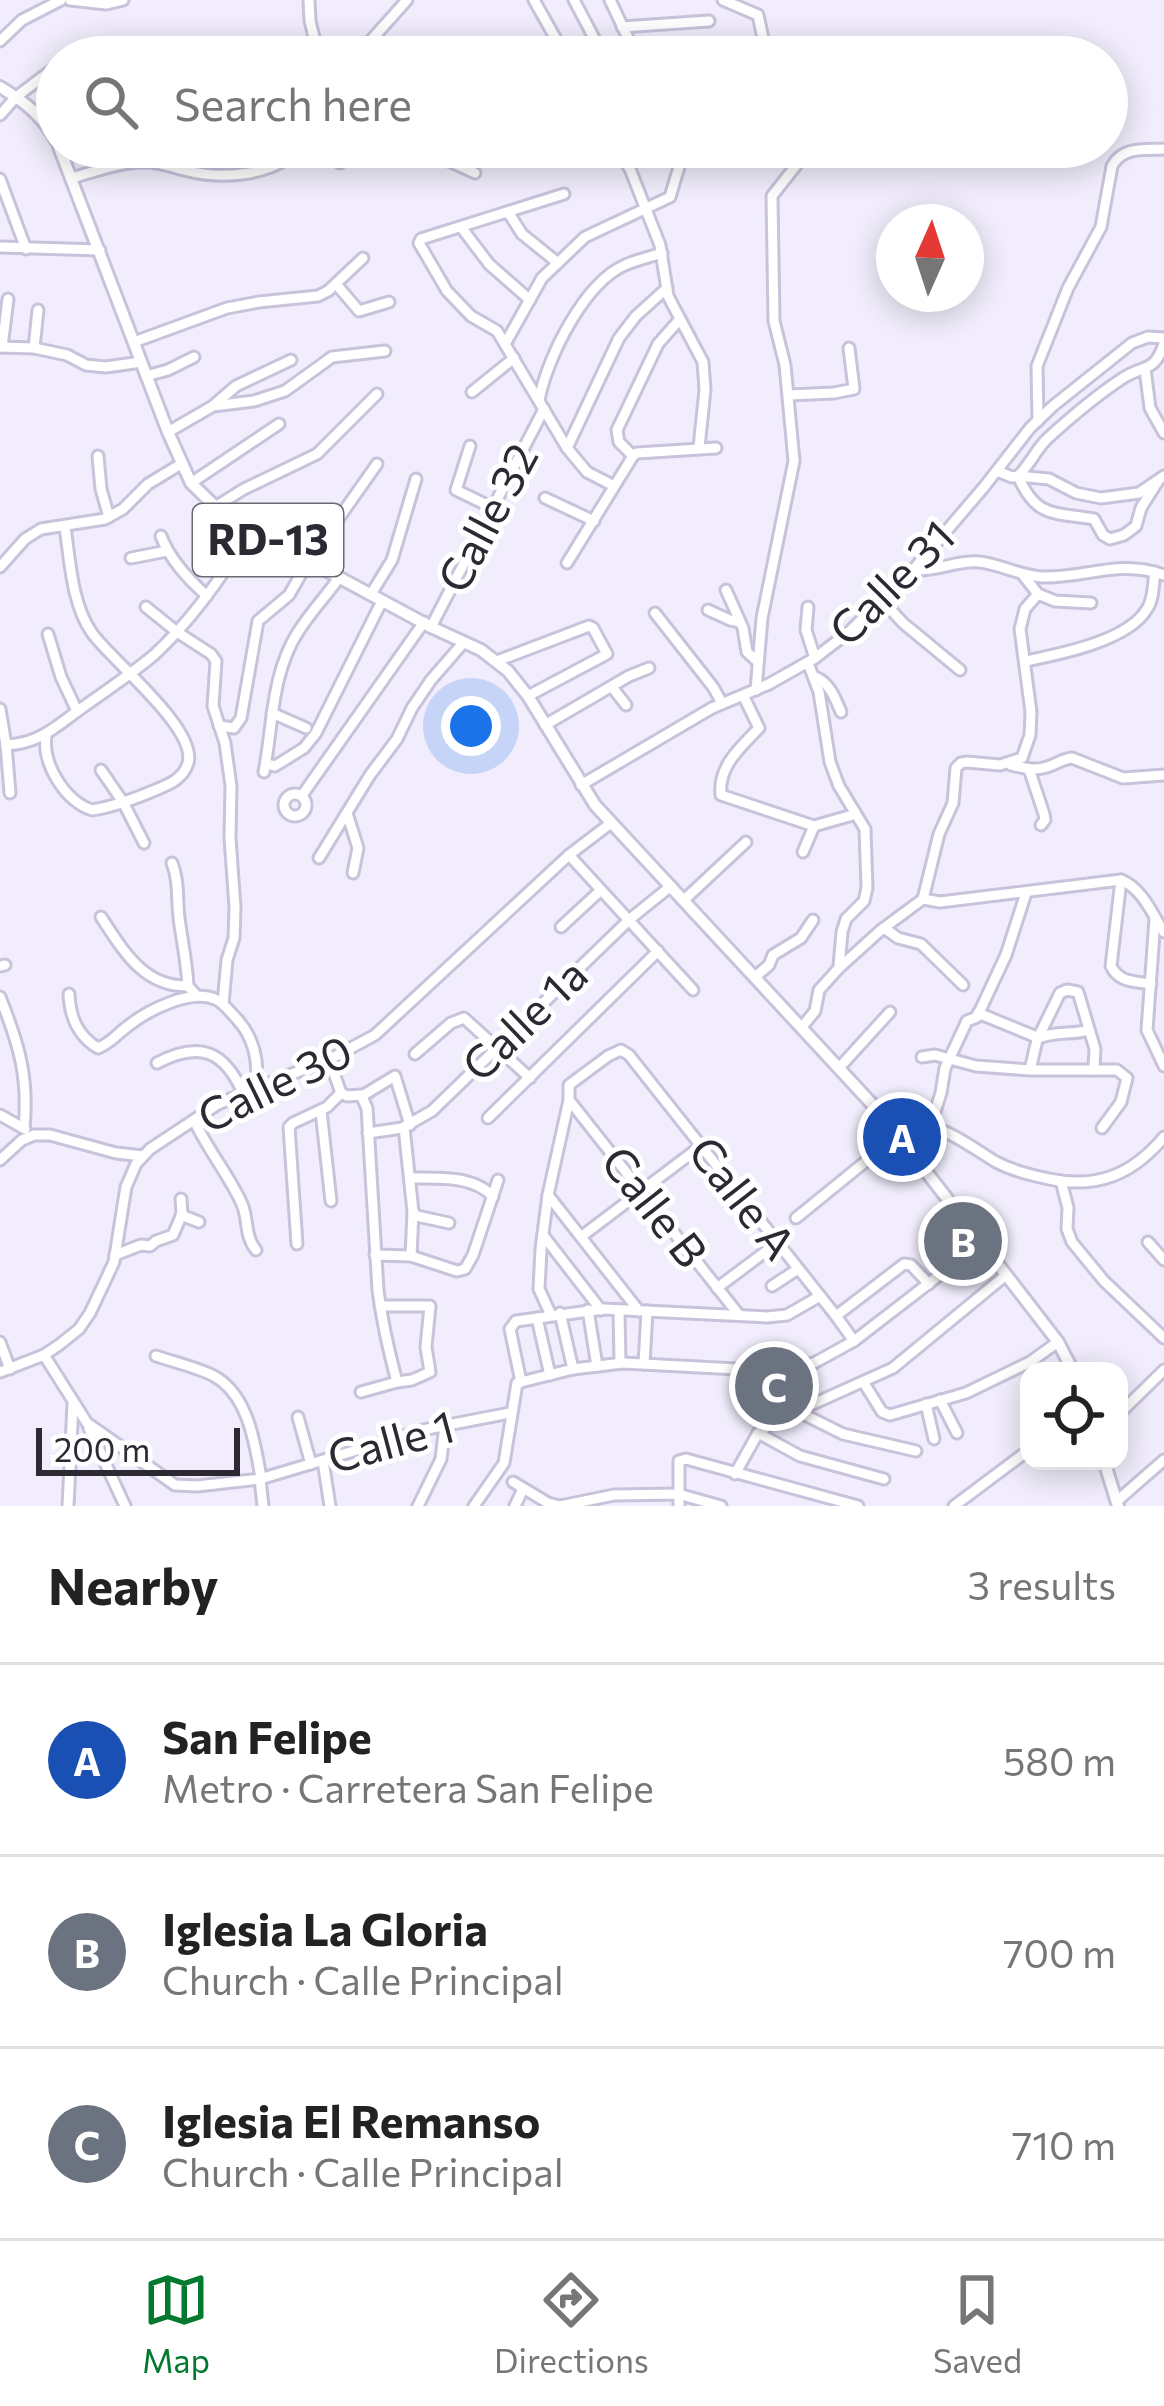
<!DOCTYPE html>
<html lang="en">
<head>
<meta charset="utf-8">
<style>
	body { margin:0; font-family:Commissioner,sans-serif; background:#f2f2f2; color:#222 }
	.controls { position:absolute; right:36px; bottom:36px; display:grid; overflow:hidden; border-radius:24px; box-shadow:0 6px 30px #0003 }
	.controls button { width:108px; height:108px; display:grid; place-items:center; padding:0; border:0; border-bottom:3px solid #e0e0e0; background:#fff; color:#222; font:60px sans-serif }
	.compass { position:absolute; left:876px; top:204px; width:108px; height:108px; border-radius:50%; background:#fff; box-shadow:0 6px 30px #0003; rotate:3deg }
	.scale { position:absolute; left:36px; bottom:30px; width:204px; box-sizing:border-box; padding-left:12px; border:6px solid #2c2933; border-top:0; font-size:33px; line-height:42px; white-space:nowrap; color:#2c2933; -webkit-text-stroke:9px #fff; paint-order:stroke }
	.you { position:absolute; left:471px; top:726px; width:42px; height:42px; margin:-30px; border:9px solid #fff; border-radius:50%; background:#1a73e8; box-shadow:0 0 0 18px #1a73e833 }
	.badge { display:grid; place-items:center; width:78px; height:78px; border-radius:50%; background:#03792f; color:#fff; font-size:39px; font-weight:700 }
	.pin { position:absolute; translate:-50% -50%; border:6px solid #fff; box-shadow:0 3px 12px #0006 }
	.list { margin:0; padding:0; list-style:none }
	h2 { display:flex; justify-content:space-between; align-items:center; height:156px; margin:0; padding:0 48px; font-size:51px }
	h2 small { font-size:39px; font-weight:400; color:#767676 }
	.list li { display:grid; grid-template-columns:78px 1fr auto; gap:36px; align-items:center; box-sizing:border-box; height:192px; padding:0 48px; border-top:3px solid #e0e0e0 }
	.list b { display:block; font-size:45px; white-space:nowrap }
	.list p { margin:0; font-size:39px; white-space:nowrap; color:#767676 }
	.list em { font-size:39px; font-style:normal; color:#767676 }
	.icon { flex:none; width:66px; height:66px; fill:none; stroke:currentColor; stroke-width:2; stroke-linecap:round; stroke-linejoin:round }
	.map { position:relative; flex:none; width:1164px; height:1506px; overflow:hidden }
	.search { position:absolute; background:#fff; box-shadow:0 6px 30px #0003; left:36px; right:36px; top:36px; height:132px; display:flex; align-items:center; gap:30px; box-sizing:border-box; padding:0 42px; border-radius:66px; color:#767676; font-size:45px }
	.sheet { height:732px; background:#fff }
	nav { display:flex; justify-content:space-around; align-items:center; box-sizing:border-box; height:168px; border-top:3px solid #e0e0e0; background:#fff; font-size:33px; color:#767676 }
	nav a { display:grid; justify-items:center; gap:6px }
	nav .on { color:#03792f }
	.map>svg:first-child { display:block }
</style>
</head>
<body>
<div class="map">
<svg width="1164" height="1506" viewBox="0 0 1164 1506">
	<rect width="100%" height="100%" fill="#f1edfc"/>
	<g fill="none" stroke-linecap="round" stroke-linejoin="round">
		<g stroke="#c9c2db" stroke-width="15">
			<g id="minor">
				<path d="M 70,0 L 106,4 L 123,0"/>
				<path d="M 309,0 L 310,21 L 319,57"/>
				<path d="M 534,0 L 566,57"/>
				<path d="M 574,0 L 604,57"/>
				<path d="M 610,0 L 637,57"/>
				<path d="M 723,0 L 758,15 L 767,57"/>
				<path d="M 622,27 L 709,21"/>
				<path d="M 0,41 L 22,20 L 61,0"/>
				<path d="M 356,57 L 407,0"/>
				<path d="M 652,57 L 672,51"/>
				<path d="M 0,115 L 16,97 L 57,66"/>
				<path d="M 254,147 L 260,169"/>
				<path d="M 318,147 L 340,163"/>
				<path d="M 418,147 L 475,173"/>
				<path d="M 616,147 L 630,169 L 660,245 L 668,296 L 703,362 L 705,390 L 699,447"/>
				<path d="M 71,178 C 95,172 122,161 146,162 C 160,162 171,167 184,170 C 221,180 273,177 301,147"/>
				<path d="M 0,179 L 26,249"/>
				<path d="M 564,194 L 421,239 L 419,243 L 447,291 L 471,316 L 497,331 L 567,448 L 587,472 L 614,486"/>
				<path d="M 508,212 L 522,234 L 558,263"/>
				<path d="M 461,227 L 489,264 L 530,300"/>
				<path d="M 0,247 L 100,250"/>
				<path d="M 336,284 L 359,311 L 389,302"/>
				<path d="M 134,342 L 227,308 L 259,302 L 318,296 L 328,291 L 363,258"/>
				<path d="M 505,344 L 542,278 L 585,237 L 670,197 L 685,147"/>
				<path d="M 0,347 L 34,348 L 67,355 L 86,365 L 106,367 L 141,362"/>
				<path d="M 2,347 L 8,299"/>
				<path d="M 34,348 L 38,310"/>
				<path d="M 1145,369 L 1150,408 L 1164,433"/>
				<path d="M 146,376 L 168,370 L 194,357"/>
				<path d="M 472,392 L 514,358"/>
				<path d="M 789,395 L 834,393 L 854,389 L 849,348"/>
				<path d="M 539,400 C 547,358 584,283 625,265 C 636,260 650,257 662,253"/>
				<path d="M 214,405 L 236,386 L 291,360"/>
				<path d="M 1038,421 L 1037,366 L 1068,288 L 1101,227 L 1112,166 C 1123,146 1144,150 1164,149"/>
				<path d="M 168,432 L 213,406 L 254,401 L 285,391 L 332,357 L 385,351"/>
				<path d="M 470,446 L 456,490 L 493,508"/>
				<path d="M 567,448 L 619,338 L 636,316 L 667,288"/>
				<path d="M 98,456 L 101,489 L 109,517"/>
				<path d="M 633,456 L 619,442 L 617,430 L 658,344 L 680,319"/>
				<path d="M 997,471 L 1012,477 L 1018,476 C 1030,465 1036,449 1048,438 C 1071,417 1097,395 1123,378 C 1145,364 1154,373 1164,344"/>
				<path d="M 1018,476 C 1036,518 1053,512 1094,519 L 1103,535 L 1110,539 L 1124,535 L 1136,526 L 1141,508 L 1158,481"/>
				<path d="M 1018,476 L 1049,479 L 1076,493 L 1101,498 L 1139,493 L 1164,476"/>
				<path d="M 191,483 L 279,424"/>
				<path d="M 545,498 L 594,521"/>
				<path d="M 215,507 L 244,489 L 317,454 L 377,394"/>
				<path d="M 161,536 C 170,560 188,579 207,596"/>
				<path d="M 131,558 L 167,551"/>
				<path d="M 567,563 L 633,456 L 637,453 L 716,448"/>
				<path d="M 0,567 L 25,539 L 41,529 L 105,519 L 123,509 L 148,484 L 181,464"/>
				<path d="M 913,570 C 936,572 957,560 979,562 C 1000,564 1020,576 1043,577 C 1087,578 1119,559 1164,575"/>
				<path d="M 726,590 L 743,628 L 747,652 L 758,662"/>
				<path d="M 371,594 L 392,560 L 416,479"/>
				<path d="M 1038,594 L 1055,601 L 1091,603"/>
				<path d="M 882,600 L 903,623 L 960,670"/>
				<path d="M 146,607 L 177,632 L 211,654 L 216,661 L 213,706 L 225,743 L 231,786 L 230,838 L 235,907 L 234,938 L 227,960 L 223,1004"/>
				<path d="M 808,607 L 806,630 L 815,658"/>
				<path d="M 708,610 L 730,620 L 740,622"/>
				<path d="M 655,613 L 713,687 L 722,703"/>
				<path d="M 431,627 L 544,409"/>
				<path d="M 48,634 L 61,677 L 77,711"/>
				<path d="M 497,661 L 589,626 L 593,628 L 607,654 L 528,696"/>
				<path d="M 1026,661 C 1060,654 1128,641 1147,609 C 1154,599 1153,584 1155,572"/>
				<path d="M 808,663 L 819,692 L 830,762 L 839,786 L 865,829 L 867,888 L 864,901 L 846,919 L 842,932 L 839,966"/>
				<path d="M 815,677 C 830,683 835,698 841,712"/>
				<path d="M 612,687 L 626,705"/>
				<path d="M 756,690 L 762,618 L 794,461 L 785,365 L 774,321 L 772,196 L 798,163 L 801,147"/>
				<path d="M 743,695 L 759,728 C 740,748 718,766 721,795 L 814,826 L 856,814"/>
				<path d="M 0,709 L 6,745 C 38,744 54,728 79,710 C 104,692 130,675 154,655 C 193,619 223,576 250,531"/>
				<path d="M 272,713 L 306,728"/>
				<path d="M 545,725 L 629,676 L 649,668"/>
				<path d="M 219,726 L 234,728 L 241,718 L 258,621 L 289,595 L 308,562 L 377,464"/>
				<path d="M 46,736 C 42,764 65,801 92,810 C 112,807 134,799 153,791 C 167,785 183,780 188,763 C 198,729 111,660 92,633 C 72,605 70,561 65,527"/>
				<path d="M 6,745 L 10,793"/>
				<path d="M 266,764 L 275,766 L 304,748 L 316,733 L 382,601"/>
				<path d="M 1011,765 C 1024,768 1035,771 1047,767 C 1057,764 1062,759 1072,758 L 1123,778 L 1164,775"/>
				<path d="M 1029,769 L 1044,814 L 1045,820 L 1041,825"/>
				<path d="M 101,770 L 123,802 L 144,843"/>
				<path d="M 264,772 C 273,726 271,674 298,632 C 310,613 326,596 339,578"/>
				<path d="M 581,785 L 712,708 L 769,684 L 815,658 L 850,631 L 913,570 L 984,487 L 1030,428 L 1053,406 L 1132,343 L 1148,337 L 1164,338"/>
				<path d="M 303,794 L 424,622"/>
				<circle cx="295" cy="805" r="11"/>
				<path d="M 347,813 L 358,848 L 353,873"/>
				<path d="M 803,852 L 814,826"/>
				<path d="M 569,855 L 693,990"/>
				<path d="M 319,858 L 370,775 L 397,739 L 412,708 L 431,680 L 464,642"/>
				<path d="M 172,863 C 180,883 176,903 180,925 C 183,946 187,965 188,986 L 197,996"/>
				<path d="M 1121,880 L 1111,966 C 1119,983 1135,981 1151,984"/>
				<path d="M 923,899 L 940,902 L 1121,880 C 1143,889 1152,914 1164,932"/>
				<path d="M 684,900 L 746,842"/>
				<path d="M 101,917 C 123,950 143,987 188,986"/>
				<path d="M 1155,919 L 1147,1030 L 1164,1066"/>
				<path d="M 561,927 L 601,890"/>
				<path d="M 884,928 L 898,938 L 921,944 L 963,985"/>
				<path d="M 0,966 L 5,965"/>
				<path d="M 755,977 L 769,965 L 773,955 L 801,938 L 813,920"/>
				<path d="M 69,994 C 70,1018 78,1036 98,1048 C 111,1043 117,1034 128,1026 C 148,1010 190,989 215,999 C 224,1003 230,1012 236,1018 C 254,1037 260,1063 255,1088"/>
				<path d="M 0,997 C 19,1044 29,1078 24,1128"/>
				<path d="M 978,1013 L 1039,1038 C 1055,1031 1073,1035 1089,1030"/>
				<path d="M 802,1027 L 815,1011 L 819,990 L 839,968 L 881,930 L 923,899 L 939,834 L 953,803 L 956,768 L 961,763 L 967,762 L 1000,765 L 1022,758 L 1030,735 L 1031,712 L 1020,629 L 1025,609 L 1038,594 L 1023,575"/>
				<path d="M 415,1054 L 451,1023 L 464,1018 L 530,1078"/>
				<path d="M 922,1057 L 935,1055 L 976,1066 L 1030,1070 L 1037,1040 L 1060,993 L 1067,990 L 1078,992 L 1095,1049 L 1094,1067 L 1091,1070 L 1030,1070"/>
				<path d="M 329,1059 L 341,1093 L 347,1096 L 361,1095 L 367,1108 L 378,1290 C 382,1321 389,1352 397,1382 L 412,1380 L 430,1372 L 426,1347 L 430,1306 L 380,1306"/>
				<path d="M 157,1063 C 199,1041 224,1050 243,1093"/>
				<path d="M 839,1068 L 890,1012"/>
				<path d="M 1091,1070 L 1117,1070 L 1127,1078 L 1121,1102 L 1102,1128"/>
				<path d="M 362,1096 L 395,1076 L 410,1125"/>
				<path d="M 569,1100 L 739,1315"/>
				<path d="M 321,1111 L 331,1201"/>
				<path d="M 0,1115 L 25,1129"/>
				<path d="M 488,1118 L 658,951"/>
				<path d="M 194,1120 C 207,1149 229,1175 242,1204 C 249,1221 244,1235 256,1250"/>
				<path d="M 404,1127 L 413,1212 L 417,1216 L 449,1223"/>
				<path d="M 930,1127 L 941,1093 L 945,1068 L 967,1021 L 977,1017 L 1006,955 L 1026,893"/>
				<path d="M 368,1133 L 402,1128 L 432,1111 L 630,919 L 671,886"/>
				<path d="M 0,1160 L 22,1140 L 34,1135 L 50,1135 L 116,1153 L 143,1156"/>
				<path d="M 410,1178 C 436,1178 474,1175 493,1197"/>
				<path d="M 1061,1181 L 1068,1208 L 1067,1229 L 1072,1242 L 1104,1281 L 1164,1338"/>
				<path d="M 548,1195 L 639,1311"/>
				<path d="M 181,1215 L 199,1222"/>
				<path d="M 796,1218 L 897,1136 C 901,1133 908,1127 913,1126 C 937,1120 976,1150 996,1162 C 1013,1171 1031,1175 1049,1179 C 1097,1189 1132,1175 1164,1137"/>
				<path d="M 543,1235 L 601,1310"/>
				<path d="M 582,1236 L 701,1146"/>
				<path d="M 1148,1242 L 1164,1260"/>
				<path d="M 297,1244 L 289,1127 L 293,1123 L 327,1107 L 341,1093"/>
				<path d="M 115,1255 L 141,1245 L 150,1246 L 156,1241 L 173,1235 L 182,1214 L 181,1199"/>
				<path d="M 375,1255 L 411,1256 L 457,1271 L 465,1269 L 473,1255 L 498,1180"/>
				<path d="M 411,1256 L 413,1212"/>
				<path d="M 772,1286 L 798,1269"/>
				<path d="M 717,1288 L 777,1243"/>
				<path d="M 588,1310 L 597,1366"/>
				<path d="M 619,1310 L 620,1363"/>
				<path d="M 560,1313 L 573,1369"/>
				<path d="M 551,1315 L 539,1289 L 541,1249 L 548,1195 L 569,1100 L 569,1085 L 608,1056 L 621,1050 L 629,1055 L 836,1316 L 854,1341"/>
				<path d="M 836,1316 L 904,1264 L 911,1265 L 929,1284"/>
				<path d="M 537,1318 L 550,1375"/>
				<path d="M 0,1342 L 10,1369"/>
				<path d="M 44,1355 L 87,1423 L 175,1485 L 197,1486 L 260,1479 L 427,1429 L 510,1413"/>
				<path d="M 156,1356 C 174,1362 195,1367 212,1375 C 248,1393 255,1443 261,1478"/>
				<path d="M 644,1364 L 647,1311"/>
				<path d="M 0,1372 L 44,1355 L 59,1345 L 79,1329 L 90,1313 L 114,1262 L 126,1187 L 136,1164 L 150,1149 L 218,1104 L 334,1057 L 375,1035 L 569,855 L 611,823"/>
				<path d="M 521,1382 L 510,1329 L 516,1321 L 604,1309 L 767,1317 L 787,1315 L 820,1296"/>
				<path d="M 864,1383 L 882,1412 L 890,1415 L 966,1393 L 1030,1362 L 1058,1342"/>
				<path d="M 361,1392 L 397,1382"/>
				<path d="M 940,1400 L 957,1433"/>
				<path d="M 926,1404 L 934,1439"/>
				<path d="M 797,1411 L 843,1434 L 916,1451"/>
				<path d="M 1119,1414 L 1164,1370"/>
				<path d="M 298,1417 L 311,1464"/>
				<path d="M 89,1428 L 125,1506"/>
				<path d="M 758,1433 L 800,1456 L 884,1479"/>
				<path d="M 323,1461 L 330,1506"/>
				<path d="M 735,1474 L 758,1433 L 773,1422 L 893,1368 L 1006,1275"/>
				<path d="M 260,1479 L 263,1506"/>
				<path d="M 513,1482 L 548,1503 L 560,1506"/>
				<path d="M 1117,1501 L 1164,1460"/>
				<path d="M 68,1506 L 73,1404"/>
				<path d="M 418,1506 L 441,1459 L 445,1425"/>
				<path d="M 474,1506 L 504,1463 L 517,1383 L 573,1369 L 623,1363 L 756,1370 L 780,1370 L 814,1363 L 854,1341 L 981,1243"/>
				<path d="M 515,1506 L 523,1489"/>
				<path d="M 560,1506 L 614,1495 L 678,1494 L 721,1506"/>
				<path d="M 679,1506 L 679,1461 L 686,1459 L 858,1506"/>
				<path d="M 954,1506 L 1029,1450"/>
			</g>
		</g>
		<g stroke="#c9c2db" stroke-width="16">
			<g id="major">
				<path d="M 0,87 C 25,102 43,116 57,142"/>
				<path d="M 59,147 L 168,432 L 191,483 L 225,516 L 431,627 L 481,650 L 508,671 L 528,696 L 595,805 L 884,1117 L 1058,1342 L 1073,1371"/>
				<path d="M 1104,1461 L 1118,1506"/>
			</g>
		</g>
		<use href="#minor" stroke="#fff" stroke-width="9"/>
		<use href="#major" stroke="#fff" stroke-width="10"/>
	</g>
	<g text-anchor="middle" stroke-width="10" stroke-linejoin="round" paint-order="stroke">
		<rect fill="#fff" stroke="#6b6970" stroke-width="3" x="193" y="504" width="150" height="72" rx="9"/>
		<g font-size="42" font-weight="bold" fill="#2c2933">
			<text x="268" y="555">RD-13</text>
		</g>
		<g font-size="45" fill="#2c2933" stroke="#fff">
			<text transform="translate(488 518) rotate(-62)" y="16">Calle 32</text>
			<text transform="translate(892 583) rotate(-45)" y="16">Calle 31</text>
			<text transform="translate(525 1020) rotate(-44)" y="16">Calle 1a</text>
			<text transform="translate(275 1084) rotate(-26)" y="16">Calle 30</text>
			<text transform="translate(742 1198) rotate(52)" y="16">Calle A</text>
			<text transform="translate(654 1207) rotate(52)" y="16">Calle B</text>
			<text transform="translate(391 1442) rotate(-15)" y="16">Calle 1</text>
		</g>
	</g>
</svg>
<div class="controls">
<button><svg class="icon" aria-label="locate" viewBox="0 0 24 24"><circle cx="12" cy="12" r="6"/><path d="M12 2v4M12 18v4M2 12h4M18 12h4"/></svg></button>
</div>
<svg class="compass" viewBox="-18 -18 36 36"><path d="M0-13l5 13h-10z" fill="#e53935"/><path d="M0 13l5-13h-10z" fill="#767676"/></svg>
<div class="scale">200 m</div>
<div class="you"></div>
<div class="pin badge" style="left:902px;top:1137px;background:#1a4fb4">A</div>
<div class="pin badge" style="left:963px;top:1241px;background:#6b7280">B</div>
<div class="pin badge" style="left:774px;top:1386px;background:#6b7280">C</div>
<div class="search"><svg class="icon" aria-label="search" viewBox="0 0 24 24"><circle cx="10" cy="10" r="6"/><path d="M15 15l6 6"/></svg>Search here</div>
</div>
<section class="sheet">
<h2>Nearby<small>3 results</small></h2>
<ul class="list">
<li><span class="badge" style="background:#1a4fb4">A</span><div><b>San Felipe</b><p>Metro · Carretera San Felipe</p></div><em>580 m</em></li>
<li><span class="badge" style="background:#6b7280">B</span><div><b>Iglesia La Gloria</b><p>Church · Calle Principal</p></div><em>700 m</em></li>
<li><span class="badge" style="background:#6b7280">C</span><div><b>Iglesia El Remanso</b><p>Church · Calle Principal</p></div><em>710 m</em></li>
</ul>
</section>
<nav>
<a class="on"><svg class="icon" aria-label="map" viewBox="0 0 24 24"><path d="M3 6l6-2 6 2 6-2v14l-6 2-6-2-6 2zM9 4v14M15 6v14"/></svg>Map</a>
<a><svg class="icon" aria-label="directions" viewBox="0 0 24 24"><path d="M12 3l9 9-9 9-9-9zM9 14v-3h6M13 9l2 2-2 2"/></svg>Directions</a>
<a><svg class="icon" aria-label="saved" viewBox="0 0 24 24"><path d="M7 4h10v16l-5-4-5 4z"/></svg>Saved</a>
</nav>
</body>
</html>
